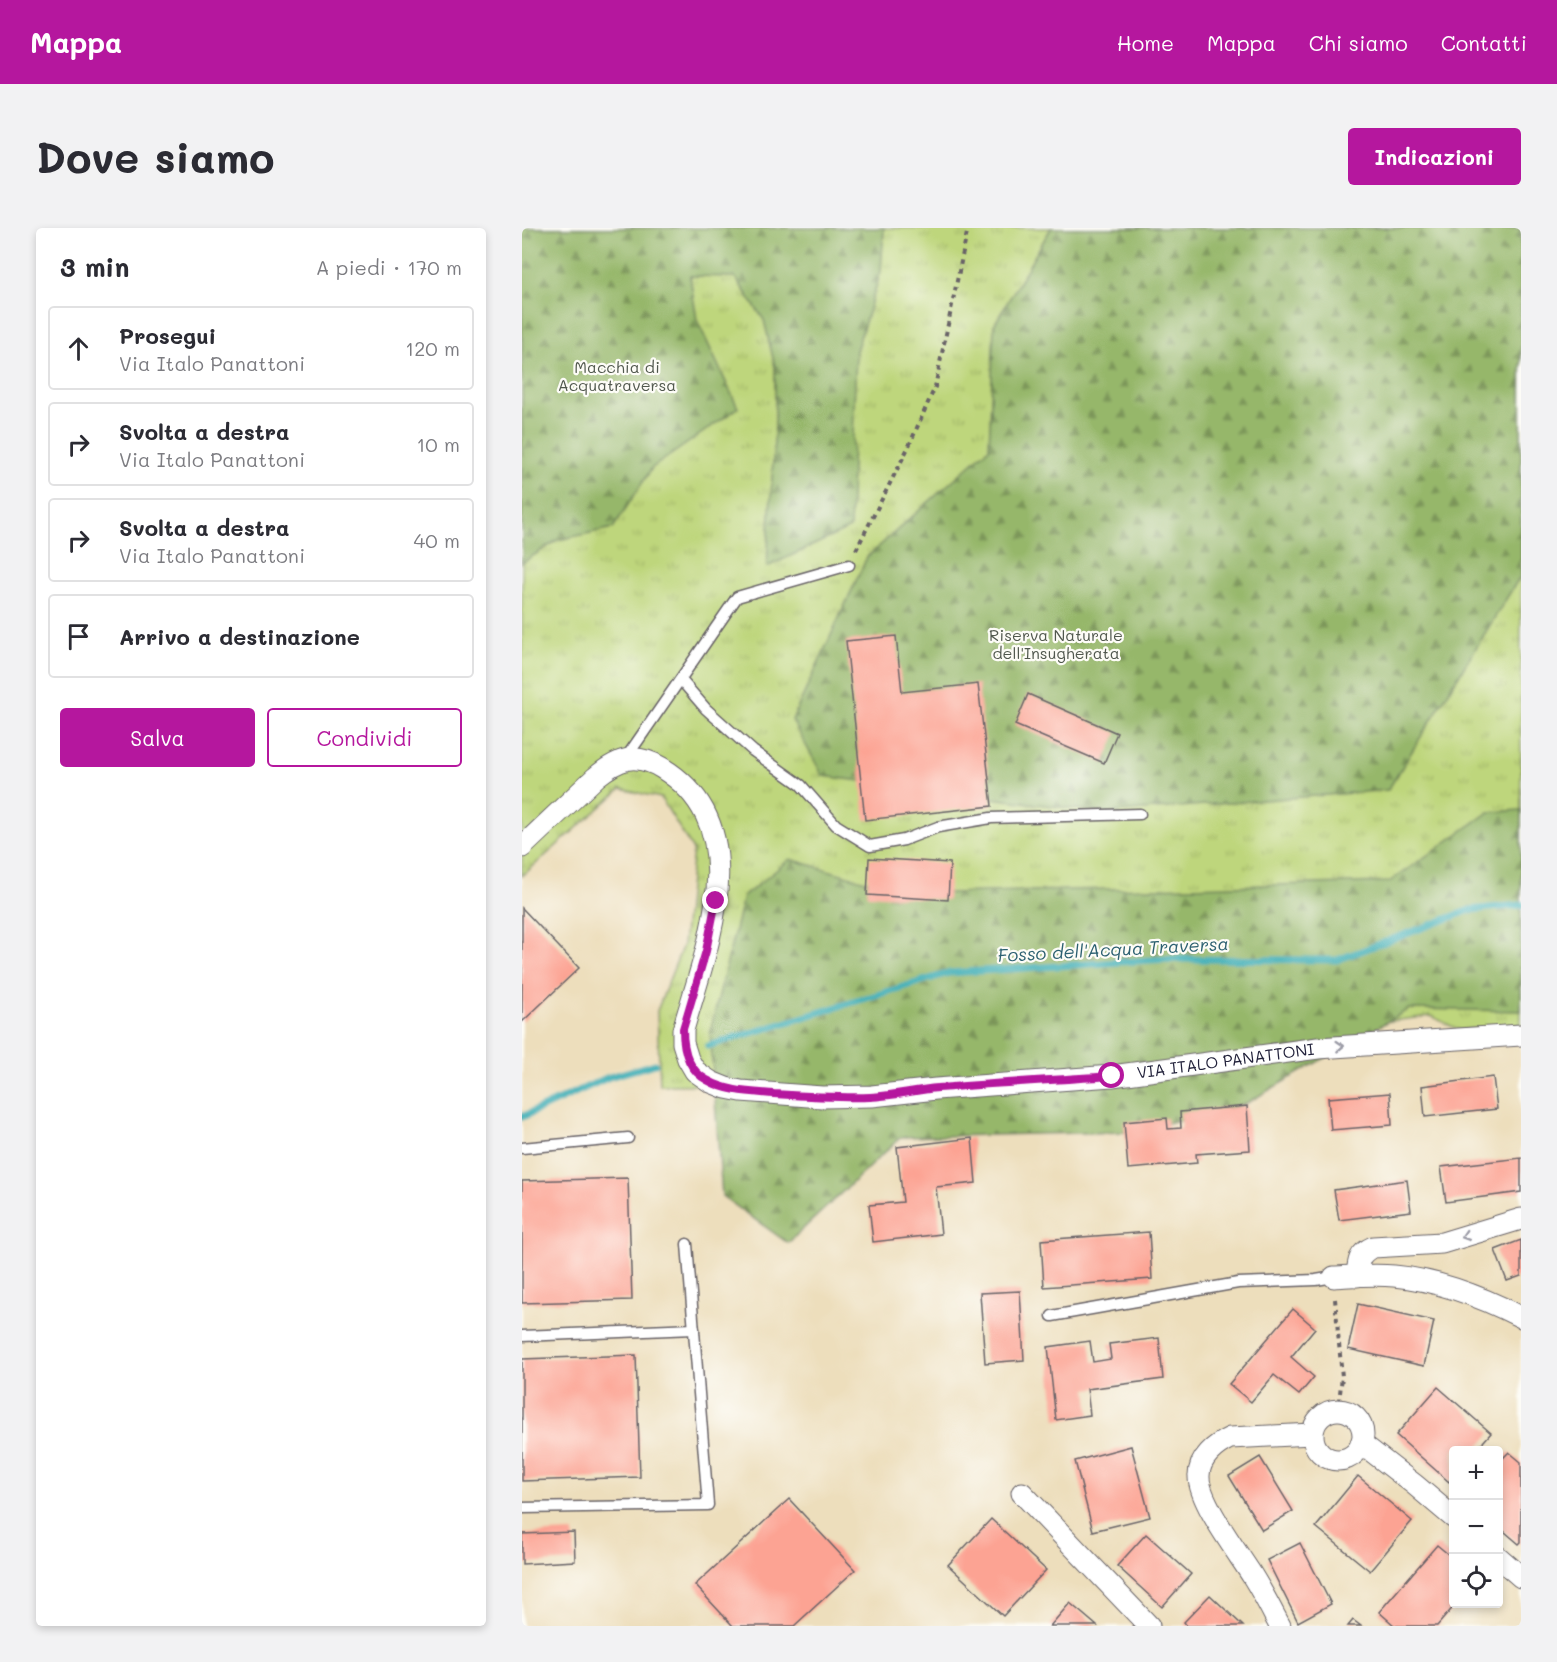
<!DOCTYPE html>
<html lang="it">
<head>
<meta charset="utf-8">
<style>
	body { margin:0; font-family:Mali,sans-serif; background:#f2f2f3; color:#2b2b33 }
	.controls { position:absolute; right:18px; bottom:18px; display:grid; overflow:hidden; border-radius:6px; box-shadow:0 3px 9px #0003 }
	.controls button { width:54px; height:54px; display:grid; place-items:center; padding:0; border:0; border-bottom:2px solid #e1e1e2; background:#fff; color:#2b2b33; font:30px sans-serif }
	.stop { position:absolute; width:18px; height:18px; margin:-14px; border:4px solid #b5179e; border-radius:50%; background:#fff }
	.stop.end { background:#b5179e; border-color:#fff; box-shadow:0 2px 6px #0008 }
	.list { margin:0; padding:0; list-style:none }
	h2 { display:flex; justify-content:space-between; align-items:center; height:78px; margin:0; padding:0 24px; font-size:26px }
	h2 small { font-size:20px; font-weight:400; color:#7c7c81 }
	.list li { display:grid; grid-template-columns:39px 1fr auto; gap:18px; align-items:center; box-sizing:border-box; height:84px; margin:0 12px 12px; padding:0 12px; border:2px solid #e1e1e2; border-radius:6px }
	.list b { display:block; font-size:22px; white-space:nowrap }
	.list p { margin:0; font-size:20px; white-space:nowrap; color:#7c7c81 }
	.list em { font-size:20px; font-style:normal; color:#7c7c81 }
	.actions { display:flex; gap:12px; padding:18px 24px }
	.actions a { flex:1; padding:14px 0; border:2px solid #b5179e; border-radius:6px; text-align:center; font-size:21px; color:#b5179e }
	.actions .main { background:#b5179e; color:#fff }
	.icon { flex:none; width:33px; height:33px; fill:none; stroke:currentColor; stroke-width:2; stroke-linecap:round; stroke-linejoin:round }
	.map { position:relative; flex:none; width:999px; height:1398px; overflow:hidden; border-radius:6px }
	header { display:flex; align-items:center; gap:36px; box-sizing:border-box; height:84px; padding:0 30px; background:#b5179e; color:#fff }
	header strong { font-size:28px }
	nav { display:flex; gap:33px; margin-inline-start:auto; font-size:21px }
	.intro { display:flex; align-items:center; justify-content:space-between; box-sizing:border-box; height:144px; padding:0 36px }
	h1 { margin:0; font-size:42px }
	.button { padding:15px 27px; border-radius:6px; background:#b5179e; color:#fff; font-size:21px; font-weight:700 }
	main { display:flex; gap:36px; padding:0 36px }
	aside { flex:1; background:#fff; border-radius:6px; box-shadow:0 3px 9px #0003 }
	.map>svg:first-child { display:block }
</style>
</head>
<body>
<header>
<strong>Mappa</strong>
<nav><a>Home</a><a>Mappa</a><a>Chi siamo</a><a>Contatti</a></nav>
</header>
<div class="intro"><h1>Dove siamo</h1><a class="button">Indicazioni</a></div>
<main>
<aside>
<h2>3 min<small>A piedi · 170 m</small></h2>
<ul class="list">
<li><svg class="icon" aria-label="ahead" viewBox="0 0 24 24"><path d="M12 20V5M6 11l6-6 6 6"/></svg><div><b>Prosegui</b><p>Via Italo Panattoni</p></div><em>120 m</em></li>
<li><svg class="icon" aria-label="right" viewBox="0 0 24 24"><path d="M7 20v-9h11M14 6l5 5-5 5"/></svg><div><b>Svolta a destra</b><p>Via Italo Panattoni</p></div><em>10 m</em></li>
<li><svg class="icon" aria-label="right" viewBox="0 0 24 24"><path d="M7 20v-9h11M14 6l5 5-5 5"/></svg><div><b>Svolta a destra</b><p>Via Italo Panattoni</p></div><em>40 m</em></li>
<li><svg class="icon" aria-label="arrive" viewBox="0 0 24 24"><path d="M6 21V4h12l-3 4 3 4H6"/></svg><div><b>Arrivo a destinazione</b></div></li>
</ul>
<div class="actions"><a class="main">Salva</a><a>Condividi</a></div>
</aside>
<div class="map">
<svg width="999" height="1398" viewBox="0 0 999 1398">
	<defs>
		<pattern id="grass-tufts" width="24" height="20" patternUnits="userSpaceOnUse" patternTransform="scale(1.5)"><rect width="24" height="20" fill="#bed67b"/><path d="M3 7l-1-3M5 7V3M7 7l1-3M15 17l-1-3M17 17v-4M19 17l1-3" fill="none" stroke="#a3b76b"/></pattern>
		<pattern id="forest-firs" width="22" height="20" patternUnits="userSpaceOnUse" patternTransform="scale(1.5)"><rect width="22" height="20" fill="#96b76b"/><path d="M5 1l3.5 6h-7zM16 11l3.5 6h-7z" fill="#7a9459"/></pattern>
	</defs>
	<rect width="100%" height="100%" fill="#fdfcf7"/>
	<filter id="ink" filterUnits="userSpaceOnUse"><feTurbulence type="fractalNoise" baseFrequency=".0167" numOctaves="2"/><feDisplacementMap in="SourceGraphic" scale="12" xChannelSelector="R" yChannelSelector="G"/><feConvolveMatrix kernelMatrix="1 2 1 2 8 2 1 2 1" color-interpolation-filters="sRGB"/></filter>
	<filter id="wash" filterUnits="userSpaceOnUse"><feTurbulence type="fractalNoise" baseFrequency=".008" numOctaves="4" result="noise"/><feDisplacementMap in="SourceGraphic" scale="24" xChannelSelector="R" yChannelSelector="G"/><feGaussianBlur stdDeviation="1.35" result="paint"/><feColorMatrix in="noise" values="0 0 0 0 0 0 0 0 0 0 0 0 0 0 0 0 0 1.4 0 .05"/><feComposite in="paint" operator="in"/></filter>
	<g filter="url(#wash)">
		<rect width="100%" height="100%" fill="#eddebc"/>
		<path fill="url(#grass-tufts)" stroke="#707c5b" stroke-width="1.5" d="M 0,0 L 999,0 L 999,797 L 937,802 L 909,788 L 374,855 L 138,857 L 135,783 L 161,717 L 171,622 L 139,570 L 99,561 L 0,648 Z"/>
		<g fill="url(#forest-firs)" stroke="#5c6c53" stroke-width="1.5">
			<path d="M 0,0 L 362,0 L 359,43 L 334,123 L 328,300 L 245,339 L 253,195 L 253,139 L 242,92 L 213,49 L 168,48 L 175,92 L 216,180 L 130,240 L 91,300 L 36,312 L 0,335 Z"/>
			<path d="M 529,0 L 999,0 L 999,347 L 866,562 L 584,585 L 301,548 L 270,492 L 345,329 L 467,220 L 472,97 Z"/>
			<path d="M 999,582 L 999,783 L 887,781 L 723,876 L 609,904 L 379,909 L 266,1015 L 200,968 L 188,804 L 221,669 L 268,631 L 388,666 L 867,654 L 967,584 Z"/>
		</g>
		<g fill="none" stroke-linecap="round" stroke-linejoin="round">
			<g stroke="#39abb3" stroke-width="7">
				<path d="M 186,818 L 427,745 L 645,731 L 815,732 L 948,682 L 999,677"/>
				<path d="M 0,889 L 87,849 L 133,836"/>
			</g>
		</g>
		<g id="blocks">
			<g fill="#fca393">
				<path d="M 374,408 L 380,464 L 456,456 L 470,578 L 343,592 L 324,413 Z"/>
				<path d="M 506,466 L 595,505 L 582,535 L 493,497 Z"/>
				<path d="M 347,630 L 428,635 L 426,672 L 345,667 Z"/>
				<path d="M 0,680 L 57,740 L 0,794 Z"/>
				<path d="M 971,849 L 975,881 L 903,889 L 900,858 Z"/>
				<path d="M 868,865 L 870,897 L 809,902 L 806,870 Z"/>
				<path d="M 725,878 L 728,922 L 674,926 L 675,935 L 606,941 L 602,894 L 645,890 L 646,901 L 659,900 L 658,884 Z"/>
				<path d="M 450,910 L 454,955 L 414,959 L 419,1006 L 351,1014 L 347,977 L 381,974 L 375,919 Z"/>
				<path d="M 999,930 L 999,964 L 924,974 L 919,939 Z"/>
				<path d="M 106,950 L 110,1072 L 0,1075 L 0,953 Z"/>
				<path d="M 885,952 L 889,983 L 817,992 L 812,962 Z"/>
				<path d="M 627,1004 L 630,1051 L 522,1059 L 519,1012 Z"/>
				<path d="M 999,1012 L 999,1048 L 985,1053 L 973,1022 Z"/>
				<path d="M 498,1063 L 502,1132 L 463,1135 L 458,1065 Z"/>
				<path d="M 836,1076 L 912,1093 L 902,1138 L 826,1121 Z"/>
				<path d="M 771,1081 L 793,1100 L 769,1129 L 792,1149 L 777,1167 L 752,1147 L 729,1174 L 707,1156 Z"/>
				<path d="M 637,1110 L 641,1151 L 565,1161 L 568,1187 L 534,1192 L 526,1119 L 568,1113 L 571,1134 L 589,1131 L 587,1116 Z"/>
				<path d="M 114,1127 L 118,1249 L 0,1253 L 0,1131 Z"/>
				<path d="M 916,1159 L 969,1205 L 954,1222 L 932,1222 L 932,1248 L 927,1254 L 874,1207 Z"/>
				<path d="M 609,1218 L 628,1289 L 571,1303 L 553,1233 Z"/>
				<path d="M 987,1224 L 999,1234 L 999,1314 L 997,1316 L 976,1298 L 976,1235 Z"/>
				<path d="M 738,1229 L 771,1283 L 740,1302 L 707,1248 Z"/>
				<path d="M 836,1248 L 890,1293 L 848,1343 L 794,1299 Z"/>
				<path d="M 267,1271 L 333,1342 L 272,1398 L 211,1398 L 173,1357 Z"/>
				<path d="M 469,1291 L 524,1342 L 481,1388 L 426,1337 Z"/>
				<path d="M 52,1304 L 53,1333 L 0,1336 L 0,1306 Z"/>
				<path d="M 624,1306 L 669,1346 L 640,1379 L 595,1338 Z"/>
				<path d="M 778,1315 L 809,1376 L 776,1394 L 745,1332 Z"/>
				<path d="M 915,1317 L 932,1331 L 932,1376 L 934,1376 L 915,1398 L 873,1398 L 857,1384 Z"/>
				<path d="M 688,1367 L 721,1398 L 665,1398 L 662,1394 Z"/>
				<path d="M 548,1375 L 575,1398 L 528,1398 Z"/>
				<path d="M 831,1392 L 839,1398 L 826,1398 Z"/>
			</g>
		</g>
	</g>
	<g filter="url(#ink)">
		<use href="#blocks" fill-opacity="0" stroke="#696468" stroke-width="1.5"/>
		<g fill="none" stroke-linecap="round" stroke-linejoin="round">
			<g stroke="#696468" stroke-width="13">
				<g id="service">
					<path d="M 159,452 L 184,481 L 231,523 L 279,557 L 314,597 L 348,618 L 382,612 L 416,599 L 469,590 L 618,586"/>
					<path d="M 104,530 L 215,369 L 327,337"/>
					<path d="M 0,920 L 106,910"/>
					<path d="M 530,1088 L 716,1055 L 794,1052 L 812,1049"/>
					<path d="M 0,1108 L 172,1101"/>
					<path d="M 0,1280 L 186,1277 L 165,1016"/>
				</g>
			</g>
			<g stroke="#696468" stroke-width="23">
				<g id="minor">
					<path id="s1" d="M 0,619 L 74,549 C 97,530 113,524 140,540 C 235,598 185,718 161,802 L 161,815 L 166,831 L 173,843 L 189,854 L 204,860 L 219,863 L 300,869 L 350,868 L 414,861 L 590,848 L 796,820 L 999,807"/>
					<path d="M 835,1048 C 836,1033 837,1025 851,1019 L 920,1015 L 999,991"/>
					<path d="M 812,1049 C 831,1048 852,1046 872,1048 C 916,1052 960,1069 999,1089"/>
					<circle cx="816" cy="1207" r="25"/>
					<path d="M 839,1215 L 893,1257 L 932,1290"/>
					<path d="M 500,1265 L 627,1398"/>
					<path d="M 976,1329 L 999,1349"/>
					<path d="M 758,1398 C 749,1381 741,1365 731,1349 C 717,1326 676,1273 677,1248 C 677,1230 693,1217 708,1210 L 790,1206"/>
				</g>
			</g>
			<g stroke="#696468" stroke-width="4" stroke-dasharray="4.5 4.5" stroke-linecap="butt">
				<path d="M 334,322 L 386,220 L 413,159 L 446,0"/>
				<path d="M 813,1071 L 820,1149 L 816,1181"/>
			</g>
			<use href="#service" stroke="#fff" stroke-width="10"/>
			<use href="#minor" stroke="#fff" stroke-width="21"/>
		</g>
		<defs><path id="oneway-chevron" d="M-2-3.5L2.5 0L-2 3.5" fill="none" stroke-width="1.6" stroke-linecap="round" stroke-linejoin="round" transform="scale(1.5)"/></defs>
		<g stroke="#9c9ca7">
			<use href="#oneway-chevron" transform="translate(818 818) rotate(-4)"/>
			<use href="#oneway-chevron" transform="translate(943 1008) rotate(162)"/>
		</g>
	</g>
	<g fill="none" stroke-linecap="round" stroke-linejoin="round" filter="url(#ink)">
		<path stroke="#b5179e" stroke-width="8" d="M 194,673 L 184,723 L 161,801 C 161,822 166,842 185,852 C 206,864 229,864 252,866 C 284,868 316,870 348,869 C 371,868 393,862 416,860 C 474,855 532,852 590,848"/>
	</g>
	<g text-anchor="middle" stroke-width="4.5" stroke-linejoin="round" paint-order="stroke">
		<g font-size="16" fill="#51584e" stroke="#fdfcf7">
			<text x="95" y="145">Macchia di<tspan x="95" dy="18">Acquatraversa</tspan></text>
			<text x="534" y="413">Riserva Naturale<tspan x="534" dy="18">dell'Insugherata</tspan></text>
		</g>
		<g font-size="16" fill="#22223b" stroke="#fdfcf7">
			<text dy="6" stroke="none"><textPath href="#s1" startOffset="1042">VIA ITALO PANATTONI</textPath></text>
		</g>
		<g font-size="18" font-style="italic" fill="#2c6071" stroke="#fdfcf7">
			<text transform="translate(591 722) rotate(-3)" y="6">Fosso dell'Acqua Traversa</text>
		</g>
	</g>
</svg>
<div class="controls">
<button>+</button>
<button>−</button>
<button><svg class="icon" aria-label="locate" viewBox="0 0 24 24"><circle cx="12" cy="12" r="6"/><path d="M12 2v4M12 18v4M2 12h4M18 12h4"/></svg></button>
</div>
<div class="stop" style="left:590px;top:848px"></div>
<div class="stop end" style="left:194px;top:673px"></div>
</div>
</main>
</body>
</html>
